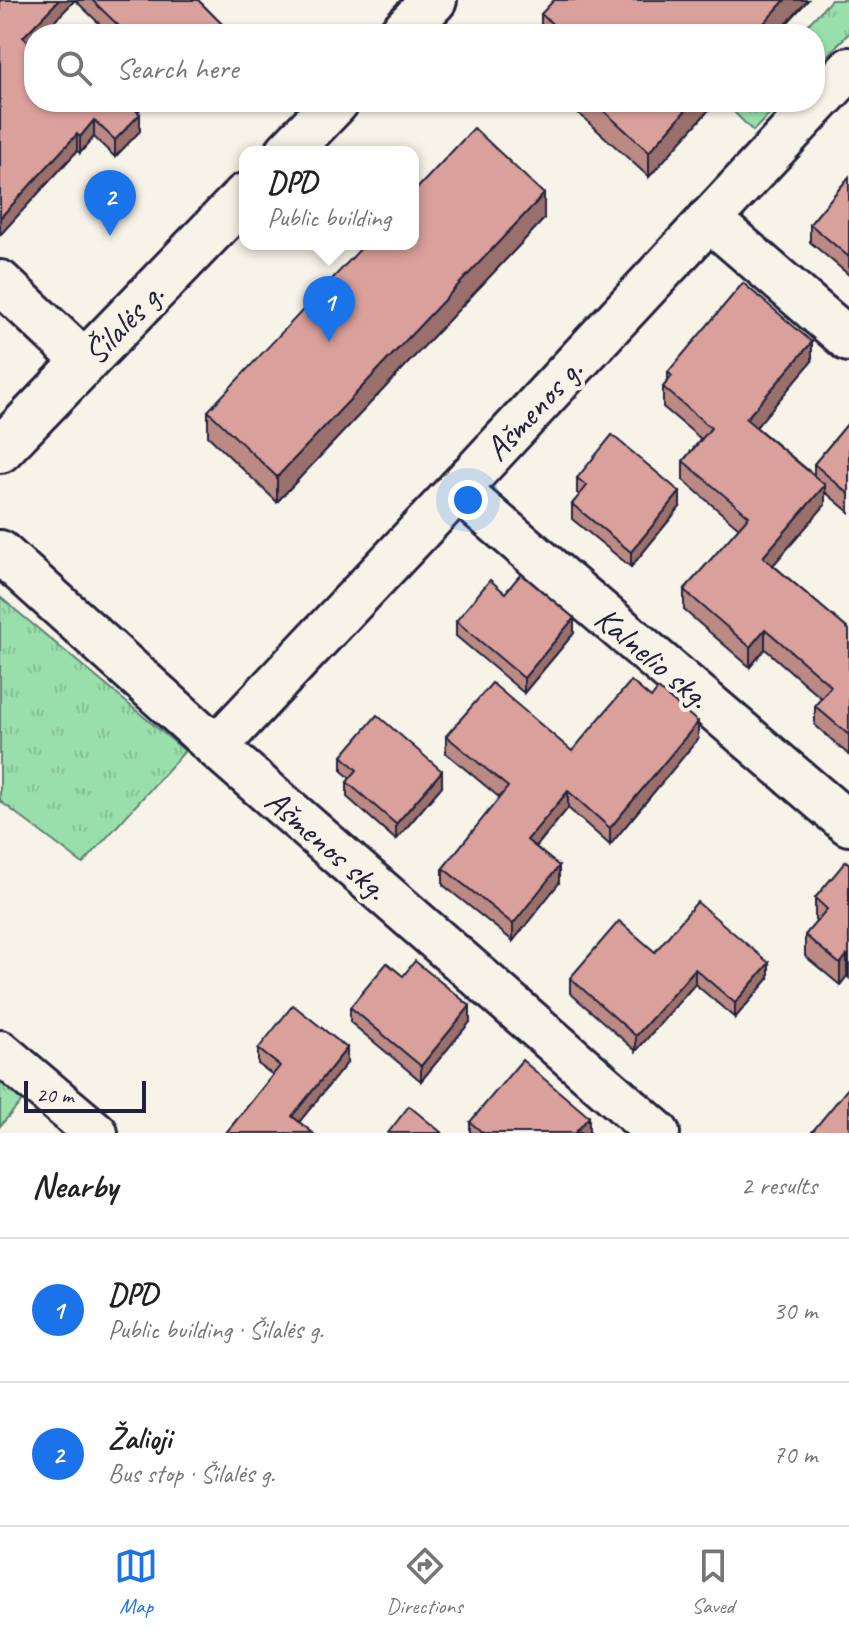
<!DOCTYPE html>
<html lang="en">
<head>
<meta charset="utf-8">
<style>
	body { margin:0; font-family:Caveat,sans-serif; background:#f6f6f6; color:#222 }
	.scale { position:absolute; left:24px; bottom:20px; width:122px; box-sizing:border-box; padding-left:8px; border:4px solid #22223b; border-top:0; font-size:22px; line-height:28px; white-space:nowrap; color:#22223b; -webkit-text-stroke:6px #f7f3e8; paint-order:stroke }
	.you { position:absolute; left:468px; top:500px; width:28px; height:28px; margin:-20px; border:6px solid #fff; border-radius:50%; background:#1a73e8; box-shadow:0 0 0 12px #1a73e833 }
	.badge { display:grid; place-items:center; width:52px; height:52px; border-radius:50%; background:#1a73e8; color:#fff; font-size:26px; font-weight:700 }
	.pin { position:absolute; translate:-50% -66px; filter:drop-shadow(0 2px 4px #0008) }
	.pin::after { content:''; position:absolute; top:42px; width:28px; height:24px; background:inherit; clip-path:polygon(0 0,100% 0,50% 100%) }
	.popup { position:absolute; left:239px; top:146px; width:180px; height:104px; box-sizing:border-box; display:grid; place-content:center; border-radius:16px; background:#fff; filter:drop-shadow(0 2px 6px #0005); font-size:26px; white-space:nowrap; color:#767676 }
	.popup b { font-size:30px; color:#222 }
	.popup::after { content:''; position:absolute; left:50%; top:100%; margin-left:-16px; border:16px solid transparent; border-top-color:#fff }
	.list { margin:0; padding:0; list-style:none }
	h2 { display:flex; justify-content:space-between; align-items:center; height:104px; margin:0; padding:0 32px; font-size:34px }
	h2 small { font-size:26px; font-weight:400; color:#767676 }
	.list li { display:grid; grid-template-columns:52px 1fr auto; gap:24px; align-items:center; box-sizing:border-box; height:144px; padding:0 32px; border-top:2px solid #e0e0e0 }
	.list b { display:block; font-size:30px; white-space:nowrap }
	.list p { margin:0; font-size:26px; white-space:nowrap; color:#767676 }
	.list em { font-size:26px; font-style:normal; color:#767676 }
	.icon { flex:none; width:44px; height:44px; fill:none; stroke:currentColor; stroke-width:2; stroke-linecap:round; stroke-linejoin:round }
	.map { position:relative; flex:none; width:849px; height:1133px; overflow:hidden }
	.search { position:absolute; background:#fff; box-shadow:0 2px 6px #0004; left:24px; right:24px; top:24px; height:88px; display:flex; align-items:center; gap:20px; box-sizing:border-box; padding:0 28px; border-radius:32px; color:#767676; font-size:30px }
	.sheet { height:392px; background:#fff }
	nav { display:flex; justify-content:space-around; align-items:center; box-sizing:border-box; height:112px; border-top:2px solid #e0e0e0; background:#fff; font-size:22px; color:#767676 }
	nav a { display:grid; justify-items:center; gap:4px }
	nav .on { color:#1a73e8 }
	.map>svg:first-child { display:block }
</style>
</head>
<body>
<div class="map">
<svg width="849" height="1133" viewBox="0 0 849 1133">
	<defs>
		<pattern id="grass-tufts" width="24" height="20" patternUnits="userSpaceOnUse" patternTransform="scale(2)"><rect width="24" height="20" fill="#99dfab"/><path d="M3 7l-1-3M5 7V3M7 7l1-3M15 17l-1-3M17 17v-4M19 17l1-3" fill="none" stroke="#84bf94"/></pattern>
	</defs>
	<rect width="100%" height="100%" fill="#f7f3e8"/>
	<filter id="ink" filterUnits="userSpaceOnUse"><feTurbulence type="fractalNoise" baseFrequency=".0125" numOctaves="2"/><feDisplacementMap in="SourceGraphic" scale="16" xChannelSelector="R" yChannelSelector="G"/><feConvolveMatrix kernelMatrix="1 2 1 2 8 2 1 2 1" color-interpolation-filters="sRGB"/></filter>
	<g filter="url(#ink)">
		<g fill="url(#grass-tufts)" stroke="#5e8073" stroke-width="2">
			<path d="M 831,0 L 849,0 L 849,33 L 815,68 L 815,34 L 799,34 Z"/>
			<path d="M 734,102 L 781,102 L 753,131 L 729,107 Z"/>
			<path d="M 0,597 L 185,751 L 83,864 L 0,801 Z"/>
			<path d="M 0,1080 L 24,1099 L 0,1126 Z"/>
		</g>
		<g fill="none" stroke-linecap="round" stroke-linejoin="round">
			<g stroke="#22223b" stroke-width="48">
				<g id="minor">
					<path d="M 709,219 L 849,340"/>
					<path d="M 0,282 L 85,362"/>
					<path d="M 458,490 L 849,824"/>
					<path d="M 0,552 L 216,747 L 658,1133"/>
					<path d="M 216,747 L 458,490 L 849,69"/>
					<path d="M 0,1052 L 96,1133"/>
				</g>
			</g>
			<g stroke="#22223b" stroke-width="50">
				<g id="major">
					<path d="M 401,34 L 434,0"/>
					<path d="M 288,152 L 336,102"/>
					<path d="M 0,450 L 245,196"/>
				</g>
			</g>
			<use href="#minor" stroke="#f7f3e8" stroke-width="42"/>
			<use href="#major" stroke="#f7f3e8" stroke-width="44"/>
		</g>
		<g fill="#bb8a85" stroke="#22223b" stroke-width="2">
			<path d="M 0,0 L 198,0 L 232,34 L 110,34 L 75,0 L 42,34 L 34,34 L 34,42 L 31,45 L 34,102 L 147,102 L 137,112 L 140,131 L 115,157 L 94,137 L 80,153 L 77,151 L 0,235 Z"/>
			<path d="M 808,0 L 777,34 L 541,34 L 541,14 Z"/>
			<path d="M 566,102 L 716,102 L 649,177 Z"/>
			<path d="M 849,177 L 849,275 L 810,242 L 810,224 Z"/>
			<path d="M 544,219 L 277,502 L 208,436 L 208,411 Z"/>
			<path d="M 812,361 L 756,427 L 814,475 L 814,464 L 849,422 L 849,512 L 825,492 L 825,505 L 773,565 L 849,630 L 849,755 L 815,725 L 815,706 L 821,698 L 765,649 L 750,667 L 684,610 L 684,590 L 739,528 L 683,480 L 683,461 L 701,439 L 663,407 L 663,387 L 668,381 L 668,372 Z"/>
			<path d="M 577,478 L 680,507 L 631,567 L 572,519 L 572,504 L 580,495 L 577,493 Z"/>
			<path d="M 505,593 L 574,633 L 524,693 L 456,636 L 456,621 Z"/>
			<path d="M 446,736 L 572,751 L 698,739 L 610,845 L 568,808 L 536,847 L 559,883 L 513,941 L 443,885 L 443,868 L 500,798 L 446,753 Z"/>
			<path d="M 342,756 L 442,786 L 396,840 L 347,797 L 347,782 L 350,778 L 342,771 Z"/>
			<path d="M 849,864 L 849,978 L 847,976 L 840,985 L 805,956 L 805,935 L 817,921 L 815,920 L 815,898 Z"/>
			<path d="M 655,952 L 769,978 L 735,1018 L 695,984 L 636,1051 L 570,993 L 570,978 Z"/>
			<path d="M 403,976 L 470,1022 L 421,1081 L 350,1022 L 350,1007 Z"/>
			<path d="M 258,1049 L 347,1063 L 299,1122 L 226,1133 L 273,1075 L 258,1064 Z"/>
			<path d="M 470,1122 L 589,1132 L 588,1133 L 470,1133 Z"/>
		</g>
		<g fill="#99706c" stroke="#22223b" stroke-width="2">
			<path d="M 59,0 L 75,0 L 42,34 L 34,34 L 34,42 L 23,53 L 23,37 Z"/>
			<path d="M 785,0 L 808,0 L 777,34 L 754,34 Z"/>
			<path d="M 132,102 L 147,102 L 129,121 L 129,105 Z"/>
			<path d="M 693,102 L 716,102 L 649,177 L 649,152 Z"/>
			<path d="M 140,114 L 140,131 L 115,157 L 115,140 Z"/>
			<path d="M 94,120 L 94,137 L 80,153 L 80,137 Z"/>
			<path d="M 77,134 L 77,151 L 0,235 L 0,218 Z"/>
			<path d="M 544,194 L 544,219 L 277,502 L 277,477 Z"/>
			<path d="M 812,342 L 812,361 L 746,439 L 746,419 Z"/>
			<path d="M 825,485 L 825,505 L 763,577 L 763,557 Z"/>
			<path d="M 680,492 L 680,507 L 631,567 L 631,552 Z"/>
			<path d="M 574,618 L 574,633 L 524,693 L 524,678 Z"/>
			<path d="M 765,629 L 765,649 L 750,667 L 750,647 Z"/>
			<path d="M 698,722 L 698,739 L 610,845 L 610,828 Z"/>
			<path d="M 442,771 L 442,786 L 396,840 L 396,824 Z"/>
			<path d="M 568,791 L 568,808 L 527,857 L 527,840 Z"/>
			<path d="M 559,866 L 559,883 L 513,941 L 513,924 Z"/>
			<path d="M 847,955 L 847,976 L 840,985 L 840,964 Z"/>
			<path d="M 769,963 L 769,978 L 735,1018 L 735,1003 Z"/>
			<path d="M 695,969 L 695,984 L 636,1051 L 636,1036 Z"/>
			<path d="M 470,1006 L 470,1022 L 421,1081 L 421,1066 Z"/>
			<path d="M 347,1048 L 347,1063 L 292,1131 L 292,1116 Z"/>
			<path d="M 589,1117 L 589,1132 L 588,1133 L 575,1133 Z"/>
		</g>
		<g fill="#daa09b" stroke="#22223b" stroke-width="2">
			<path d="M 0,0 L 59,0 L 23,37 L 34,48 L 34,102 L 132,102 L 129,105 L 140,114 L 115,140 L 94,120 L 80,137 L 77,134 L 0,218 Z"/>
			<path d="M 92,0 L 198,0 L 232,34 L 115,34 L 121,28 Z"/>
			<path d="M 554,0 L 785,0 L 754,34 L 564,34 L 541,14 Z"/>
			<path d="M 594,102 L 693,102 L 649,152 Z"/>
			<path d="M 474,128 L 544,194 L 277,477 L 208,411 L 365,244 L 413,244 L 413,193 Z"/>
			<path d="M 849,177 L 849,257 L 810,224 Z"/>
			<path d="M 743,283 L 812,342 L 746,419 L 825,485 L 763,557 L 849,630 L 849,735 L 815,706 L 831,686 L 765,629 L 750,647 L 684,590 L 749,516 L 683,461 L 711,428 L 663,387 L 672,376 L 668,372 Z"/>
			<path d="M 849,422 L 849,494 L 814,464 Z"/>
			<path d="M 612,435 L 680,492 L 631,552 L 572,504 L 587,486 L 577,478 Z"/>
			<path d="M 521,574 L 574,618 L 524,678 L 456,621 L 490,580 L 505,593 Z"/>
			<path d="M 631,681 L 651,698 L 658,689 L 698,722 L 610,828 L 568,791 L 527,840 L 559,866 L 513,924 L 443,868 L 508,787 L 446,736 L 492,683 L 572,751 Z"/>
			<path d="M 377,715 L 442,771 L 396,824 L 347,782 L 357,770 L 342,756 Z"/>
			<path d="M 846,861 L 849,864 L 849,957 L 847,955 L 840,964 L 805,935 L 827,909 L 815,898 Z"/>
			<path d="M 697,902 L 769,963 L 735,1003 L 695,969 L 636,1036 L 570,978 L 619,921 L 655,952 Z"/>
			<path d="M 415,961 L 470,1006 L 421,1066 L 350,1007 L 387,963 L 403,976 Z"/>
			<path d="M 293,1005 L 347,1048 L 292,1116 L 313,1133 L 226,1133 L 280,1066 L 258,1049 Z"/>
			<path d="M 522,1060 L 589,1117 L 575,1133 L 483,1133 L 470,1122 Z"/>
			<path d="M 849,1087 L 849,1133 L 811,1133 Z"/>
			<path d="M 409,1106 L 442,1133 L 388,1133 Z"/>
		</g>
	</g>
	<g text-anchor="middle" stroke-width="8" stroke-linejoin="round" paint-order="stroke">
		<g font-size="34" fill="#22223b" stroke="#f7f3e8">
			<text transform="translate(123 323) rotate(-46)" y="12">Šilalės g.</text>
			<text transform="translate(533 409) rotate(-47)" y="12">Ašmenos g.</text>
			<text transform="translate(653 657) rotate(40)" y="12">Kalnelio skg.</text>
			<text transform="translate(327 844) rotate(41)" y="12">Ašmenos skg.</text>
		</g>
	</g>
</svg>
<div class="scale">20 m</div>
<div class="you"></div>
<div class="pin badge" style="left:329px;top:342px">1</div>
<div class="popup"><b>DPD</b>Public building</div>
<div class="pin badge" style="left:110px;top:236px">2</div>
<div class="search"><svg class="icon" aria-label="search" viewBox="0 0 24 24"><circle cx="10" cy="10" r="6"/><path d="M15 15l6 6"/></svg>Search here</div>
</div>
<section class="sheet">
<h2>Nearby<small>2 results</small></h2>
<ul class="list">
<li><span class="badge">1</span><div><b>DPD</b><p>Public building · Šilalės g.</p></div><em>30 m</em></li>
<li><span class="badge">2</span><div><b>Žalioji</b><p>Bus stop · Šilalės g.</p></div><em>70 m</em></li>
</ul>
</section>
<nav>
<a class="on"><svg class="icon" aria-label="map" viewBox="0 0 24 24"><path d="M3 6l6-2 6 2 6-2v14l-6 2-6-2-6 2zM9 4v14M15 6v14"/></svg>Map</a>
<a><svg class="icon" aria-label="directions" viewBox="0 0 24 24"><path d="M12 3l9 9-9 9-9-9zM9 14v-3h6M13 9l2 2-2 2"/></svg>Directions</a>
<a><svg class="icon" aria-label="saved" viewBox="0 0 24 24"><path d="M7 4h10v16l-5-4-5 4z"/></svg>Saved</a>
</nav>
</body>
</html>
